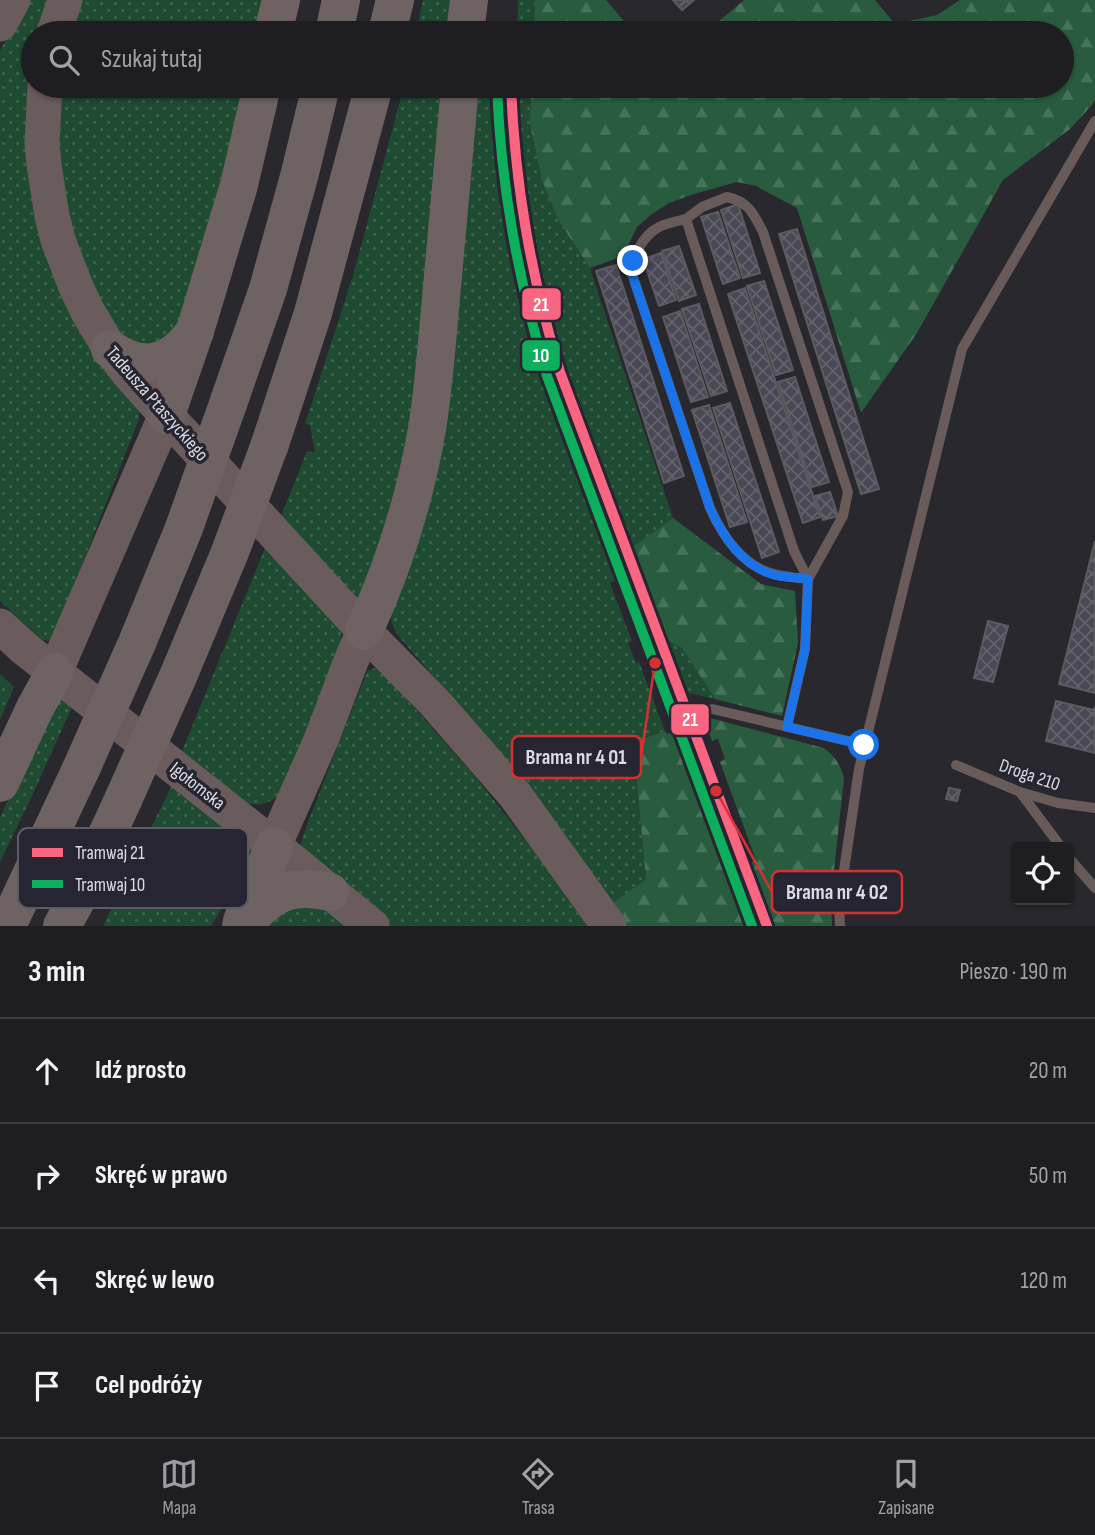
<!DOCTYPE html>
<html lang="pl">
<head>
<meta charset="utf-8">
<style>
	body { margin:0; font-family:"Sofia Sans Condensed",sans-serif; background:#26272a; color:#f1f3f6 }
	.controls { position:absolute; right:21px; bottom:21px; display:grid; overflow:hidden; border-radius:7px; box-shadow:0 2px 5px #0004 }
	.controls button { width:63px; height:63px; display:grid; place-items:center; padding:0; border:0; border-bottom:2px solid #3c3c40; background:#1e1e22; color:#f1f3f6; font:35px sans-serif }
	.stop { position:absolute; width:21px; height:21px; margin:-16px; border:5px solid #1a73e8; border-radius:50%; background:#fff }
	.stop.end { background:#1a73e8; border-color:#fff; box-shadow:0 2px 7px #0008 }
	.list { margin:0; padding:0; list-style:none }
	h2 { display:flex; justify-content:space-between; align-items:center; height:91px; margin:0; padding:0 28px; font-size:30px }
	h2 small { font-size:23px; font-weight:400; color:#a1a2a5 }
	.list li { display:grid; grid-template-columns:46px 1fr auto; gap:21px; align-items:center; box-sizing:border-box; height:105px; padding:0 28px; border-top:2px solid #3c3c40 }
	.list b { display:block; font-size:26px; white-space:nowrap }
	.list em { font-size:23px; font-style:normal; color:#a1a2a5 }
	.icon { flex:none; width:38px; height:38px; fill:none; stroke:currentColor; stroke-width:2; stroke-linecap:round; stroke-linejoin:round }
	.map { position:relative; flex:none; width:1095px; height:926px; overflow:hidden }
	.search { position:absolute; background:#1e1e22; box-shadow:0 2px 5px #0004; left:21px; right:21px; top:21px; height:77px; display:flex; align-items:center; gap:18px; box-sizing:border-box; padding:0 24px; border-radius:38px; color:#a1a2a5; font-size:26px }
	.sheet { height:511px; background:#1e1e22 }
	nav { display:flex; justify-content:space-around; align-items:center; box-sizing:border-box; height:98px; border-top:2px solid #3c3c40; background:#1e1e22; font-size:19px; color:#a1a2a5 }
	nav a { display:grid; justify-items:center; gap:4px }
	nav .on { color:#9c9ca4 }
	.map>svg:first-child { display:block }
</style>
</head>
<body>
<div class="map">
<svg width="1095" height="926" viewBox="0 0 1095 926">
	<defs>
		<pattern id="green-dots" width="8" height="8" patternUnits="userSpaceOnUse" patternTransform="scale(1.75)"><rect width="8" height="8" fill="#1e4b31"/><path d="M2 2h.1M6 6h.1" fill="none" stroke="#3e644f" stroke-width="1.8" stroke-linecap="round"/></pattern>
		<pattern id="forest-firs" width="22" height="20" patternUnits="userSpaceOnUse" patternTransform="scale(1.75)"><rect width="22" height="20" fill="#295c3e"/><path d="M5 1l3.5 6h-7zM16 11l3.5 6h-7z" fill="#47735a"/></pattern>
		<pattern id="building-cross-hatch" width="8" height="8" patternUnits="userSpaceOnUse" patternTransform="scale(1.75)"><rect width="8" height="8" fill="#4a4855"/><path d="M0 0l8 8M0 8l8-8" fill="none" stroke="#64626d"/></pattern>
	</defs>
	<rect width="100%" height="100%" fill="#28282e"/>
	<g fill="url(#green-dots)">
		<path d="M 27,0 L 51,0 L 42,33 L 33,33 L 33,77 L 29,116 L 140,409 L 139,419 L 53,639 C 47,642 44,641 38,637 L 0,601 L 0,51 Z"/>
		<path d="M 78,0 L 267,0 L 259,33 L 67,33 Z"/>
		<path d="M 423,0 L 457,0 L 454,33 L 416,33 Z"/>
		<path d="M 518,0 L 535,0 L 534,33 L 517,33 Z"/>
		<path d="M 57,86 L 246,86 L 181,325 L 158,348 L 124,342 L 93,294 L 59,191 Z"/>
		<path d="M 404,86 L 449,86 L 413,437 L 359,605 L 279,521 L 307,451 L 315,453 L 310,425 L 305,424 L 354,272 Z"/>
		<path d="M 475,86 L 492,86 C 496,168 505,249 527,328 C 550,414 586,497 617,580 L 610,583 L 632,641 L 628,643 L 636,663 L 639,662 L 665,731 L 633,742 L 646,879 L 609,906 L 525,781 L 400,638 C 394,630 391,623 390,613 Z"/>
		<path d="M 516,86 L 531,86 L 530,124 L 559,221 L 590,268 L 673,518 L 631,548 C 605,478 576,409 555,337 C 530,256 519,171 516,86 Z"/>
		<path d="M 267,543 L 338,624 L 341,633 L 342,651 L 279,796 C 251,816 231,796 211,777 C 201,769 192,760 182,751 Z"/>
		<path d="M 666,640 L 682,648 L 715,699 L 689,693 L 694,707 L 692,710 Z"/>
		<path d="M 374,668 L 386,676 L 473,774 L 593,926 L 389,926 L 299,849 L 305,830 L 367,671 Z"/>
		<path d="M 0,674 L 14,687 L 0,720 Z"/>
		<path d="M 55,700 L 75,700 L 33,794 L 0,862 L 0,817 Z"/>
		<path d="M 174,781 L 256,848 L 252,860 L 211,926 L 103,926 Z"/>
		<path d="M 320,900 L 351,926 L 266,926 L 276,902 Z"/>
	</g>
	<g fill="url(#forest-firs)">
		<path d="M 535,0 L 606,0 L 634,33 L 534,33 Z"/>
		<path d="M 744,0 L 875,0 L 895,24 L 937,15 L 960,0 L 1095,0 L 1095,99 L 1092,105 L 1070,129 L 1003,180 L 917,333 L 861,413 L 797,208 L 756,186 L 737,182 L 694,194 L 669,203 L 652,214 L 637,227 L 623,256 L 590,268 L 559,221 L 542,180 L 530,124 L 531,86 L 1062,86 L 1062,33 L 705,33 Z"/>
		<path d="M 673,518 L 761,584 L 795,591 L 798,643 L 782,716 L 715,699 L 682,648 L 666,640 L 631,548 Z"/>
		<path d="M 710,718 L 824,748 C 835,756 840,764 844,778 L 831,898 L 832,926 L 773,926 L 749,863 L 756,860 L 720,762 L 725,759 L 718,739 L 712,741 L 704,720 Z"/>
		<path d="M 665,731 L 667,734 L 675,731 L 748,926 L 624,926 L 609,906 L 646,879 L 633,742 Z"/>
	</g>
	<g fill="url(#building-cross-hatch)" stroke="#5b5b60" stroke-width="2">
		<path d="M 673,0 L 694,0 L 682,10 Z"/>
		<path d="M 738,204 L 760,273 L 743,278 L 721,210 Z"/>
		<path d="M 718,212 L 740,278 L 723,284 L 701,217 Z"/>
		<path d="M 797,229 L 879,489 L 861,494 L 779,234 Z"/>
		<path d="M 679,246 L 696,295 L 679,301 L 662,251 Z"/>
		<path d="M 661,253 L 676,300 L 659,306 L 643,259 Z"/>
		<path d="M 616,265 L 684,476 L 664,483 L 596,271 Z"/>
		<path d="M 764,281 L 793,370 L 776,375 L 747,286 Z"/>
		<path d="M 745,288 L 820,517 L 803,523 L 728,294 Z"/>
		<path d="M 699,304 L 727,391 L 711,396 L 682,309 Z"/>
		<path d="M 680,311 L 708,397 L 691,402 L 663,317 Z"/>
		<path d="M 795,377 L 829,482 L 812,487 L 778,382 Z"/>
		<path d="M 730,403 L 779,552 L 762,558 L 713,408 Z"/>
		<path d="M 709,405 L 747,522 L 730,527 L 692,410 Z"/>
		<path d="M 830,492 L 838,516 L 823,520 L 815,496 Z"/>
		<path d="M 1095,541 L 1095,693 L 1059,684 Z"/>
		<path d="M 988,621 L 1008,626 L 993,682 L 974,678 Z"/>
		<path d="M 1056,701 L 1094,710 L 1095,707 L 1095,753 L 1046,741 Z"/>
		<path d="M 949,788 L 960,790 L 957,801 L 946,799 Z"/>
	</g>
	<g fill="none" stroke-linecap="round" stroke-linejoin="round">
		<g stroke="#695b5a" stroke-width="10">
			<path d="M 686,219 C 677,221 666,223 659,227 C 642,236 633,256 632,274 L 710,508 C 723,537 742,566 774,574 C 785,577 797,578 808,579 L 794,551 L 686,219 L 702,207 L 727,197 C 749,202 753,213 763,232 L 848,492 L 843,516 L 808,579 L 805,649 L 787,727"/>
			<path d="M 712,709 L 865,745"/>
			<path d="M 956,765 L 1020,792 L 1058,803 L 1095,808"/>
			<path d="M 1020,792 L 1061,847"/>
			<path d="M 1069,858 L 1095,888"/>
			<path d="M 840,926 L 839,904 L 859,769 L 962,349 L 1095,121"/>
		</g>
		<g stroke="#6a5b5c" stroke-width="35">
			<path d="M 0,24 L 13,0"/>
			<path d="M 54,33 L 65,0"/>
			<path d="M 45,86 L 42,143 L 44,165 L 52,216 L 58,240 L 76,287 L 88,312 L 110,349 L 130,375 L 166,415 L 364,631 L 435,703 L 515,795 L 609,926"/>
			<path d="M 0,626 L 24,648 L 274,846 L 372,926"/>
			<path d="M 55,672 L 166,415"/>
			<path d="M 274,846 L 321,740 L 351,661 L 364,631"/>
		</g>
		<g stroke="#6f6262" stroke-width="38">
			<path d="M 273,33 L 281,0"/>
			<path d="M 334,33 L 341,0"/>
			<path d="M 387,33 L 395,0"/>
			<path d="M 465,33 L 469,0"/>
			<path d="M 110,349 C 144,372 171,365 195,331"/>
			<path d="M 229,401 L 268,289 L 300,173 L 321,86"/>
			<path d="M 166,415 L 195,331 L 239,185 L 262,86"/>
			<path d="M 270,444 L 313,313 L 374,86"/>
			<path d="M 364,631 C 393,568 415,498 427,429 C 435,379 438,327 443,276 C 449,213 454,149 460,86"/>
			<path d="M 0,783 L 35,708 L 55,672"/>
			<path d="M 242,921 L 274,846"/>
			<path d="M 7,926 L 81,769"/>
			<path d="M 62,926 L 79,895 L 123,800"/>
			<path d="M 241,926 C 272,896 285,882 330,892"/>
		</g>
		<g stroke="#6f6262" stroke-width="38">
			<path d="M 81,769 L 137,643 L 184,528 L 229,401"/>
			<path d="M 123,800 L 179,674 L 230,552 L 270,444"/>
		</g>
		<g stroke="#262531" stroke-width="16">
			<path id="tram-1" d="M 511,86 C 515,187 531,276 560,372 L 767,926"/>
		</g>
		<g stroke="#262531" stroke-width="16">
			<path id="tram-2" d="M 497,87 C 501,188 518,279 547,376 L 752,926"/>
		</g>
		<use href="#tram-1" stroke="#fa6682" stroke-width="10"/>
		<use href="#tram-2" stroke="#0daf5c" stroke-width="10"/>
	</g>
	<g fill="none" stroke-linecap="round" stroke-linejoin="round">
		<path stroke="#1a73e8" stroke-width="9" d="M 633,261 L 632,274 L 710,508 C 723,537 742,566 774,575 C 785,577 797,578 808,579 L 805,649 L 787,727 L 864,745"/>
	</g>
	<g text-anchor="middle" stroke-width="7" stroke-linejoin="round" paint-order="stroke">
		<g font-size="19" fill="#dbdbe3" stroke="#262531">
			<text transform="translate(158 403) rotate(49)" y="7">Tadeusza Ptaszyckiego</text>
			<text transform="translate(1030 774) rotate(19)" y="7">Droga 210</text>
			<text transform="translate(198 785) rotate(38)" y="7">Igołomska</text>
		</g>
	</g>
	<rect x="18" y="828" width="230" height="80" rx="10" fill="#262531" stroke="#5c5c66" stroke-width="2"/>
	<rect x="32" y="848" width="31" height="9" fill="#fa6682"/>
	<rect x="32" y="880" width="31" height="8" fill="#0daf5c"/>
	<g font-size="19" fill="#dbdbe3">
		<text x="75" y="859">Tramwaj 21</text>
		<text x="75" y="891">Tramwaj 10</text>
	</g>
	<path fill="none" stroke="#d63131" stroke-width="2.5" d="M655 663L641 757M716 791L772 892"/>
	<g fill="#d63131" stroke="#262531" stroke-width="2.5">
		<circle cx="655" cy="663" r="7"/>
		<circle cx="716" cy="791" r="7"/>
	</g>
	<g fill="#262531" stroke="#d63131" stroke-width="2.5">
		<rect x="512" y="736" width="129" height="42" rx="7"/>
		<rect x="772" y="871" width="130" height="42" rx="7"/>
	</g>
	<g font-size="21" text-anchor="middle" font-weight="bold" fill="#dbdbe3">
		<text x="576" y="764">Brama nr 4 01</text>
		<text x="837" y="899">Brama nr 4 02</text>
	</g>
	<g stroke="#262531" stroke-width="2.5">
		<rect x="521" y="287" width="41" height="34" rx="7" fill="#fa6682"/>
		<rect x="521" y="339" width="40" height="33" rx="7" fill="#0daf5c"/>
		<rect x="670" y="703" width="40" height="33" rx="7" fill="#fa6682"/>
	</g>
	<g font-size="19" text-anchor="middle" font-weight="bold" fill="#fff">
		<text x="541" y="311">21</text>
		<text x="541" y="362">10</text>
		<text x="690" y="726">21</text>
	</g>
</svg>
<div class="controls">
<button><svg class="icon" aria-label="locate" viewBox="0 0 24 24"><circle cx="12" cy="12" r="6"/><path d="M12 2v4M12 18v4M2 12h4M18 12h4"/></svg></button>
</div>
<div class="stop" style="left:864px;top:745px"></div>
<div class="stop end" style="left:633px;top:261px"></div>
<div class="search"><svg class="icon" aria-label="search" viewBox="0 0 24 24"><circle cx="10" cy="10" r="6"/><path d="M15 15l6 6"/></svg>Szukaj tutaj</div>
</div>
<section class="sheet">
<h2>3 min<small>Pieszo · 190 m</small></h2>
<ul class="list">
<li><svg class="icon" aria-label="ahead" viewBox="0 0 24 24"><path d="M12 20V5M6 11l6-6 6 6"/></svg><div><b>Idź prosto</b></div><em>20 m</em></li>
<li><svg class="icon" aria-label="right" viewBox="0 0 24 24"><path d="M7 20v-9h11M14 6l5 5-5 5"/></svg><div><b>Skręć w prawo</b></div><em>50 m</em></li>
<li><svg class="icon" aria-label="left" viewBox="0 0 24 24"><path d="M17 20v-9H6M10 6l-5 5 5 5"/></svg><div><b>Skręć w lewo</b></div><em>120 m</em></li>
<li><svg class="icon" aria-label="arrive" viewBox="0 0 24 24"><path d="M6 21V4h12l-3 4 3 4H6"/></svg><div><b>Cel podróży</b></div></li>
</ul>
</section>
<nav>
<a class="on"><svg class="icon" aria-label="map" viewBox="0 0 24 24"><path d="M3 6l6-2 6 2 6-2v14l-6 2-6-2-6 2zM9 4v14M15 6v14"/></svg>Mapa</a>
<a><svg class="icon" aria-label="directions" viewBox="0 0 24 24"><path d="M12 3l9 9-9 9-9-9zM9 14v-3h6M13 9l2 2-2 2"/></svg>Trasa</a>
<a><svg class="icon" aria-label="saved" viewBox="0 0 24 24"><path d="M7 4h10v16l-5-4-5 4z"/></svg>Zapisane</a>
</nav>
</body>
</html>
